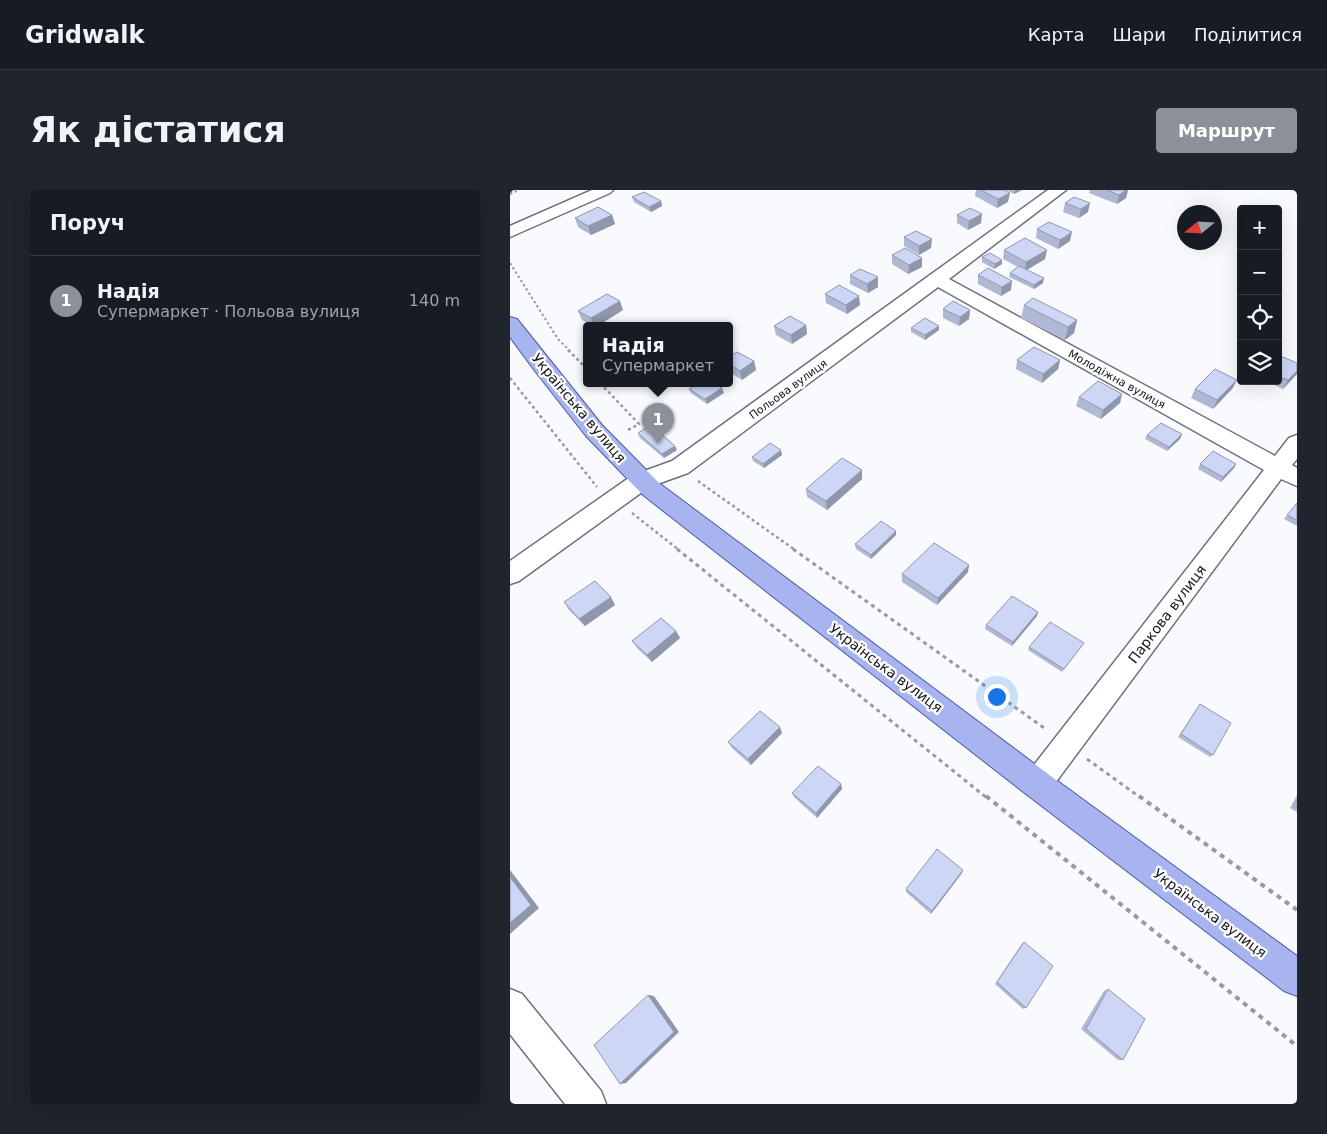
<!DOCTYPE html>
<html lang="uk">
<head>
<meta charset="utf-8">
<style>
	body { margin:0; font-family:"DejaVu Sans",sans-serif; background:#20242c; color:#f1f3f6 }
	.controls { position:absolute; right:15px; top:15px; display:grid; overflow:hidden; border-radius:5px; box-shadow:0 5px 20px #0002 }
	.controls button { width:45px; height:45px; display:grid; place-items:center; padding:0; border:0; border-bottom:1px solid #363941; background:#171b24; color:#f1f3f6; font:25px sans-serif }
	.compass { position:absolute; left:667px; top:15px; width:45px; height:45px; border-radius:50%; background:#171b24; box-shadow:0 5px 20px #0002; rotate:252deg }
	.you { position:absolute; left:486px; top:506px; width:18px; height:18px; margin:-12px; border:4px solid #fff; border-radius:50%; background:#1a73e8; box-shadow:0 0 0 8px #1a73e833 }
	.badge { display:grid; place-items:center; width:32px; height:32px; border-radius:50%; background:#8c9099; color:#fff; font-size:16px; font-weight:700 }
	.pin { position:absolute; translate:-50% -41px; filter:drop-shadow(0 1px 2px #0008) }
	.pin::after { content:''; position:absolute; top:26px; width:18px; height:15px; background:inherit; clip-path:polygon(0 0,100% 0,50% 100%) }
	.popup { position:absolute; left:73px; top:132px; width:150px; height:65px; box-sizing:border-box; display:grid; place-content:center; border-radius:5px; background:#171b24; filter:drop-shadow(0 1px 4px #0005); font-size:16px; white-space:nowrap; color:#9ea1a6 }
	.popup b { font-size:19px; color:#f1f3f6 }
	.popup::after { content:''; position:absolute; left:50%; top:100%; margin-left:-10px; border:10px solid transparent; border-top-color:#171b24 }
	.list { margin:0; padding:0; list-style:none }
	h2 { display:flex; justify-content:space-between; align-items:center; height:65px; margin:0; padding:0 20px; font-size:21px }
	h2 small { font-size:16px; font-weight:400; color:#9ea1a6 }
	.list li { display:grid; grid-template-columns:32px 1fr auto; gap:15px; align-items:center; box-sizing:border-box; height:90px; padding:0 20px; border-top:1px solid #363941 }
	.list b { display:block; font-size:19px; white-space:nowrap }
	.list p { margin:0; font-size:16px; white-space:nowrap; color:#9ea1a6 }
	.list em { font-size:16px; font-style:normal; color:#9ea1a6 }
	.icon { flex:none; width:28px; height:28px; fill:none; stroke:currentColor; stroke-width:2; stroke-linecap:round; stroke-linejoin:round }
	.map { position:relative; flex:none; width:787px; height:914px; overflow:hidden; border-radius:5px }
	header { display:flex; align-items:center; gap:30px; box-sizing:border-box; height:70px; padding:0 25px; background:#171b24; border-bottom:1px solid #363941 }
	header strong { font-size:24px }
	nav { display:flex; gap:28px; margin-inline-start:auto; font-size:18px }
	.intro { display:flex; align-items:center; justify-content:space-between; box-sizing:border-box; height:120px; padding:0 30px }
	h1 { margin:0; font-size:35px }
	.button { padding:12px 22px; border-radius:5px; background:#8c9099; color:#fff; font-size:18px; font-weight:700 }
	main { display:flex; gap:30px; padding:0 30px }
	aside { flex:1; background:#171b24; border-radius:5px; box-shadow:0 5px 20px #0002 }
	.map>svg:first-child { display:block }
</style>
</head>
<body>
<header>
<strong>Gridwalk</strong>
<nav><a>Карта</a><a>Шари</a><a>Поділитися</a></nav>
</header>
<div class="intro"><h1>Як дістатися</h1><a class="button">Маршрут</a></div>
<main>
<aside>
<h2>Поруч<small></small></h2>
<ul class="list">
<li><span class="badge">1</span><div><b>Надія</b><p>Супермаркет · Польова вулиця</p></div><em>140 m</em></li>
</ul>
</aside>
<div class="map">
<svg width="787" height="914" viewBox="0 0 787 914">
	<rect width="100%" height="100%" fill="#f9fafe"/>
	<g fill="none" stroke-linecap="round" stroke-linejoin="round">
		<g stroke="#6d7281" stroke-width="3">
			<g id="minor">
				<path d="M 82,0 L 103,0 L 100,3 L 0,47 L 0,36 Z"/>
				<path d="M 538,0 L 556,0 L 439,89 L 765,266 L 779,248 L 787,245 L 787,269 L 782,275 L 787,278 L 787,296 L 771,289 L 537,604 L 527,608 L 517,604 L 512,594 L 517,584 L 754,280 L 428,97 L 178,283 L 139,297 L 9,391 L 0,394 L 0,371 L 123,285 L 162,271 Z"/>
				<path d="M 0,799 L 12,804 L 91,901 L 96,914 L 55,914 L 0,844 Z"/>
			</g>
		</g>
		<g stroke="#4e5c9f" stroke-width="2">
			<path id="major" d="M 0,127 L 7,129 L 92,235 L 149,293 L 538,584 L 787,766 L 787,806 L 774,801 L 516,604 L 133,305 L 76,246 L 25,181 L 0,147 Z"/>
		</g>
		<g stroke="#989a9e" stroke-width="2" stroke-dasharray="2.5 2.5" stroke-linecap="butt">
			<path d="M 0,4 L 9,0"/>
			<path d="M 0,73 L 48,149 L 60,161"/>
		</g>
		<g stroke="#989a9e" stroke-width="2.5" stroke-dasharray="3 3" stroke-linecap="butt">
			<path d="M 58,160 L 77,179"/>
			<path d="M 0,188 L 87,297"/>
			<path d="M 90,193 L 129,234 L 116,241"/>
			<path d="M 188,291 L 285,360"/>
			<path d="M 122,323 L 169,360"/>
		</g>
		<g stroke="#989a9e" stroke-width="3" stroke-dasharray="4 4" stroke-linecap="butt">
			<path d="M 167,359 L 477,608"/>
			<path d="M 283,359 L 537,540"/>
			<path d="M 577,569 L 631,608"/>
		</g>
		<g stroke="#989a9e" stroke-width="4" stroke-dasharray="5 5" stroke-linecap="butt">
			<path d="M 476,606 L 787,856"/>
			<path d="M 629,606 L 787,720"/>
		</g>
		<use href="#minor" fill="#fff" fill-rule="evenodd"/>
		<use href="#major" fill="#a8b4f0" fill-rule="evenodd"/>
	</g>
	<g fill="#b1b8d3">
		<path d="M 466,0 L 494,0 L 498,12 L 487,18 L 465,6 Z"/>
		<path d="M 496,0 L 512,0 L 504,4 Z"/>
		<path d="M 580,0 L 618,0 L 616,8 L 607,14 L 579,3 Z"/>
		<path d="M 122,7 L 151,11 L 152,16 L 141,22 L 124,12 Z"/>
		<path d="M 555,13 L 578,22 L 569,28 L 553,22 Z"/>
		<path d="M 102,25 L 105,34 L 81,45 L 68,37 L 65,28 Z"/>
		<path d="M 447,25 L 471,33 L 458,40 L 447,33 Z"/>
		<path d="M 527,39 L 560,51 L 548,59 L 526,48 Z"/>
		<path d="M 394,47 L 421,58 L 409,65 L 394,56 Z"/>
		<path d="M 494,60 L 535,69 L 517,80 L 533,93 L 524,99 L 499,87 L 500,83 L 508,77 L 493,69 Z"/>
		<path d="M 382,65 L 412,68 L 412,77 L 398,84 L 382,74 Z"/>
		<path d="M 472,67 L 492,74 L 484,79 L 472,72 Z"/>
		<path d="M 340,85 L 368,87 L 368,97 L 358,103 L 340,94 Z"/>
		<path d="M 468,85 L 501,100 L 491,106 L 468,94 Z"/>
		<path d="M 315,104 L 350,115 L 337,124 L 316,113 Z"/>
		<path d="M 514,115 L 567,130 L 564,143 L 555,150 L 511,128 Z"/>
		<path d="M 433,119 L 460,120 L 459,129 L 449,136 L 433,128 Z"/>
		<path d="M 113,120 L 89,135 L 82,135 L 72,130 L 68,121 Z"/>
		<path d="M 296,135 L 297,144 L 282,154 L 266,145 L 264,136 Z"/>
		<path d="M 429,136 L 429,140 L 415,150 L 401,142 L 401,138 Z"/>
		<path d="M 768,165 L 787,184 L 773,199 L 756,191 L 768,191 Z"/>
		<path d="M 219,167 L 244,171 L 246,180 L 232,190 L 219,182 Z"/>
		<path d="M 507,170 L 550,170 L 548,179 L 532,193 L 506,179 Z"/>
		<path d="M 727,190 L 722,199 L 703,219 L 681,208 L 685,199 Z"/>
		<path d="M 179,199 L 214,203 L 197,214 L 181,203 Z"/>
		<path d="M 612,204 L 610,213 L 591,229 L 566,216 L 569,207 Z"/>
		<path d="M 128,243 L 167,260 L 154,268 L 130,248 Z"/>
		<path d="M 672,244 L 670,249 L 657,261 L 635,249 L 637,245 Z"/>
		<path d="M 272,265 L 254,278 L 243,271 L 242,267 Z"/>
		<path d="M 690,274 L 726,274 L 724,278 L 711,292 L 688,279 Z"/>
		<path d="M 352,280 L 352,289 L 317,320 L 297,307 L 296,299 Z"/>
		<path d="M 787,313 L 787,336 L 774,329 Z"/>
		<path d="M 386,345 L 361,369 L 346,359 L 345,354 Z"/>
		<path d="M 458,382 L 427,415 L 392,392 L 392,384 Z"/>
		<path d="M 54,412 L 105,415 L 75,436 L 59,420 Z"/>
		<path d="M 527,426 L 502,456 L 475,439 L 476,435 Z"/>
		<path d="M 166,441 L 170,448 L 142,472 L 127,458 L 122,451 Z"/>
		<path d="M 572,456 L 552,482 L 518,460 L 519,457 Z"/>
		<path d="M 690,514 L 703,565 L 700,567 L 668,547 Z"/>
		<path d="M 272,543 L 241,575 L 222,558 L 218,552 Z"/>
		<path d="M 331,594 L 332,599 L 307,628 L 285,608 L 282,603 Z"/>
		<path d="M 787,605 L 787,622 L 780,618 Z"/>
		<path d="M 452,683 L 421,724 L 396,702 L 396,699 Z"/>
		<path d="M 514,752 L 516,818 L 513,819 L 485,794 L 511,755 Z"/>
		<path d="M 598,799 L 613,870 L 608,870 L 571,839 L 594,801 Z"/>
	</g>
	<g fill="#9096ac">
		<path d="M 505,0 L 512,0 L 504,4 Z"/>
		<path d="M 616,0 L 618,0 L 616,8 L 607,14 L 609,5 Z"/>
		<path d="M 500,3 L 498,12 L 487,18 L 488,9 Z"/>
		<path d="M 151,11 L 152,16 L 141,22 L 139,17 Z"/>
		<path d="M 580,13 L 578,22 L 569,28 L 571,19 Z"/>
		<path d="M 472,24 L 471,33 L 458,40 L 459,31 Z"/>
		<path d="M 102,25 L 105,34 L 81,45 L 78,36 Z"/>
		<path d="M 562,42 L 560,51 L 548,59 L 550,50 Z"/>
		<path d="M 422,49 L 421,58 L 409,65 L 409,56 Z"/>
		<path d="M 537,60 L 535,69 L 515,81 L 516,72 Z"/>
		<path d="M 412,68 L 412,77 L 398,84 L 399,75 Z"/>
		<path d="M 492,70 L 492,74 L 484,79 L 485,74 Z"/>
		<path d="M 368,87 L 368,97 L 358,103 L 357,94 Z"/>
		<path d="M 534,88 L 533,93 L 524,99 L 524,95 Z"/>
		<path d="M 502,91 L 501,100 L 491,106 L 492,97 Z"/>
		<path d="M 349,106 L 350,115 L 337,124 L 336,115 Z"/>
		<path d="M 110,111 L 113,120 L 89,135 L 84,135 L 81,128 Z"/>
		<path d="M 460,120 L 459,129 L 449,136 L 450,127 Z"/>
		<path d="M 567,130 L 564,143 L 555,150 L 558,137 Z"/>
		<path d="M 296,135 L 297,144 L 282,154 L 281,145 Z"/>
		<path d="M 429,136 L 429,140 L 415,150 L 415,145 Z"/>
		<path d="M 550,170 L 548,179 L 532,193 L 533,184 Z"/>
		<path d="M 244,171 L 246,180 L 232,190 L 230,181 Z"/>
		<path d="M 787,181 L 787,184 L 773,199 L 778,190 Z"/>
		<path d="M 727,190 L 722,199 L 703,219 L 707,210 Z"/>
		<path d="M 212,198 L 214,203 L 197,214 L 195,209 Z"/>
		<path d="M 612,204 L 610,213 L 591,229 L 593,220 Z"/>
		<path d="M 672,244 L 670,249 L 657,261 L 659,257 Z"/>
		<path d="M 165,256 L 167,260 L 154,268 L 152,264 Z"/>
		<path d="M 271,260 L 272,265 L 254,278 L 253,274 Z"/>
		<path d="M 726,274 L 724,278 L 711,292 L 713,287 Z"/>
		<path d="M 352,280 L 352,289 L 317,320 L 316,311 Z"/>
		<path d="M 386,341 L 386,345 L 361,369 L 361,365 Z"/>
		<path d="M 459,375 L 458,382 L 427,415 L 428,408 Z"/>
		<path d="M 101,407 L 105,415 L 75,436 L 69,429 Z"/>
		<path d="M 528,422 L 527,426 L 502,456 L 503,452 Z"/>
		<path d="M 166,441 L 170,448 L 142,472 L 137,465 Z"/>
		<path d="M 270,537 L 272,543 L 241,575 L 238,569 Z"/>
		<path d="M 331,594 L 332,599 L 307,628 L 306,623 Z"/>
		<path d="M 0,680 L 29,718 L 0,744 Z"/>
		<path d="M 453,680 L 452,683 L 421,724 L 422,721 Z"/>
		<path d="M 138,805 L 144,806 L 169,842 L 116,893 L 110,894 Z"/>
	</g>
	<g fill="#ced6f5" stroke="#9096ac">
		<path d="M 471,0 L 494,0 L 500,3 L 488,9 Z"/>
		<path d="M 597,0 L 616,0 L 609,5 Z"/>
		<path d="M 134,2 L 151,11 L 139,17 L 122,7 Z"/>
		<path d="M 564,7 L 580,13 L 571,19 L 555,13 Z"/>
		<path d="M 88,17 L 102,25 L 78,36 L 65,28 Z"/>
		<path d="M 460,18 L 472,24 L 459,31 L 447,25 Z"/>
		<path d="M 539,32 L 562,42 L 550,50 L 527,39 Z"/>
		<path d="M 406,41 L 422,49 L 409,56 L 394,47 Z"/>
		<path d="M 515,48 L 537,60 L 516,72 L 494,60 Z"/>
		<path d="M 395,58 L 412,68 L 399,75 L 382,65 Z"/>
		<path d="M 480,63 L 492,70 L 485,74 L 472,67 Z"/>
		<path d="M 509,76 L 534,88 L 524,95 L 500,83 Z"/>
		<path d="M 478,78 L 502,91 L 492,97 L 468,85 Z"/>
		<path d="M 350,79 L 368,87 L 357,94 L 340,85 Z"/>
		<path d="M 329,95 L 349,106 L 336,115 L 315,104 Z"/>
		<path d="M 97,104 L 110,111 L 81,128 L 68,121 Z"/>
		<path d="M 523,108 L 567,130 L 558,137 L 514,115 Z"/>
		<path d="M 443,111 L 460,120 L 450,127 L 433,119 Z"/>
		<path d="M 280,126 L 296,135 L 281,145 L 264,136 Z"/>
		<path d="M 415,128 L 429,136 L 415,145 L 401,138 Z"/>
		<path d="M 524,157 L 550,170 L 533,184 L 507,170 Z"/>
		<path d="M 227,162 L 244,171 L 230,181 L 219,174 L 219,167 Z"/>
		<path d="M 768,165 L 787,173 L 787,181 L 778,190 L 768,186 Z"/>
		<path d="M 705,179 L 727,190 L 707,210 L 685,199 Z"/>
		<path d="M 588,191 L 612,204 L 593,220 L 569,207 Z"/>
		<path d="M 188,193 L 204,193 L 212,198 L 195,209 L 179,199 Z"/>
		<path d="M 651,233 L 672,244 L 659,257 L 637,245 Z"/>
		<path d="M 141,235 L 165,256 L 152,264 L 128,243 Z"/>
		<path d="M 260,253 L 271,260 L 253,274 L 242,267 Z"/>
		<path d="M 703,261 L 726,274 L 713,287 L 690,274 Z"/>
		<path d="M 332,268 L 352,280 L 316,311 L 296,299 Z"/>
		<path d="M 787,313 L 787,330 L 777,325 Z"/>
		<path d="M 371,331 L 386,341 L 361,365 L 345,354 Z"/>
		<path d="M 424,353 L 459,375 L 428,408 L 392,384 Z"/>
		<path d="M 85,391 L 101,407 L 69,429 L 54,412 Z"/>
		<path d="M 502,406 L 528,422 L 503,452 L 476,435 Z"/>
		<path d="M 151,428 L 166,441 L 137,465 L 122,451 Z"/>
		<path d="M 540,432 L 574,453 L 554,479 L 519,457 Z"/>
		<path d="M 690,514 L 721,533 L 703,565 L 671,544 Z"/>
		<path d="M 250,521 L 270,537 L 238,569 L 218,552 Z"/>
		<path d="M 308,576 L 331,594 L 306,623 L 282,603 Z"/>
		<path d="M 787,610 L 787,617 L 784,616 Z"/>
		<path d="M 427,659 L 453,680 L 422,721 L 396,699 Z"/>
		<path d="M 0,687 L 21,715 L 0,733 Z"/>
		<path d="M 514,752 L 543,776 L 516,818 L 487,792 Z"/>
		<path d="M 598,799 L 635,829 L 613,870 L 576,839 Z"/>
		<path d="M 138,805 L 164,842 L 110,894 L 84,855 Z"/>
	</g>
	<g text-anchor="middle" stroke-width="4.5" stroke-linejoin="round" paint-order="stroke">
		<g font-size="11" fill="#13151a" stroke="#fff">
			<text transform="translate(607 189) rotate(29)" y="4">Молодіжна вулиця</text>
			<text transform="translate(278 199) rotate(-36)" y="4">Польова вулиця</text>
		</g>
		<g font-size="14" fill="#13151a" stroke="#fff">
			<text transform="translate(69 218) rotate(50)" y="5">Українська вулиця</text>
			<text transform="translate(657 424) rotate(-53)" y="5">Паркова вулиця</text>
			<text transform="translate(376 478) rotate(37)" y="5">Українська вулиця</text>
			<text transform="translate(700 723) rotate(37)" y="5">Українська вулиця</text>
		</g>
	</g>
</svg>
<div class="controls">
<button>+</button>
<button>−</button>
<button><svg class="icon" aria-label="locate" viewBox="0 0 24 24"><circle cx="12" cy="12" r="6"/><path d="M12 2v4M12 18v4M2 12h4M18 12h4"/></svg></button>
<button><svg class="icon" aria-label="layers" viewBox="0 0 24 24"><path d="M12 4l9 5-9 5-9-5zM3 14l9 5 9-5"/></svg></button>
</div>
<svg class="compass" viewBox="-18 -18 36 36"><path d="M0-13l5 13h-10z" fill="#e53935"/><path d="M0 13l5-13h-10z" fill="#9ea1a6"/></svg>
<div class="you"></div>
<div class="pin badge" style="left:148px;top:254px">1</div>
<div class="popup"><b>Надія</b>Супермаркет</div>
</div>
</main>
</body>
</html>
